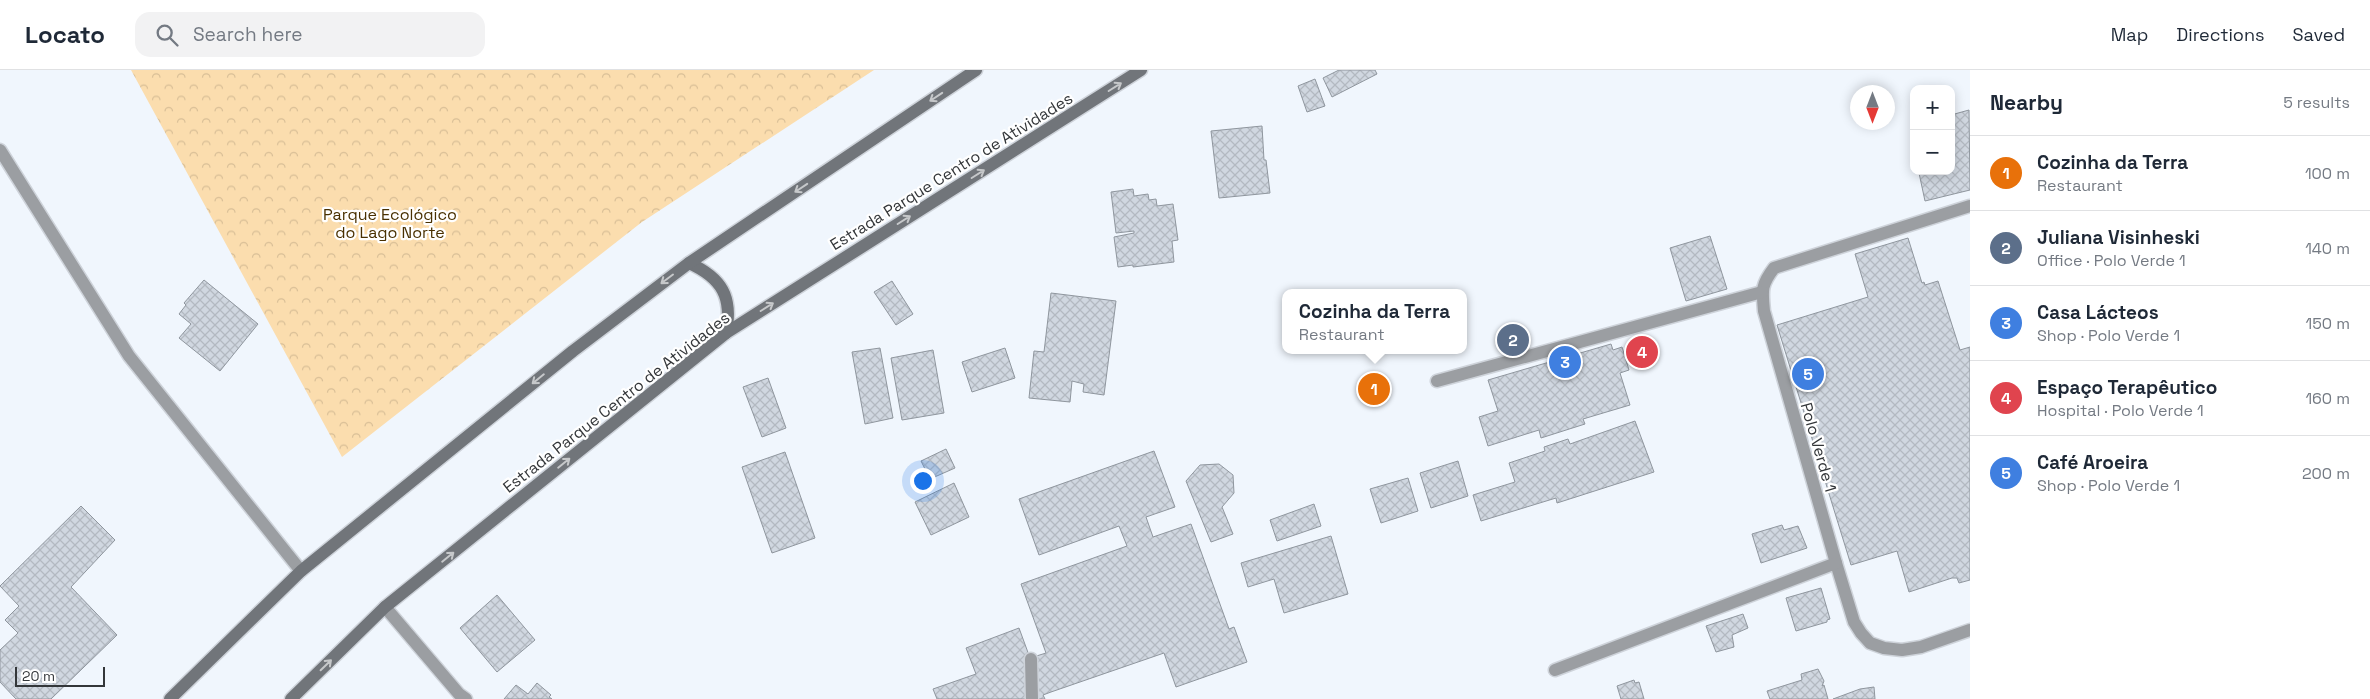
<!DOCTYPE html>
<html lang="en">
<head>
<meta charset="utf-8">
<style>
	body { margin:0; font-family:"Space Grotesk",sans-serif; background:#f2f2f3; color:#1f2937 }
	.controls { position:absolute; right:15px; top:15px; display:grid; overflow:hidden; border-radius:10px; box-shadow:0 2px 12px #0003 }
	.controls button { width:45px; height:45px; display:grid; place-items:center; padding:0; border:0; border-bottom:1px solid #e0e1e3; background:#fff; color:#1f2937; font:25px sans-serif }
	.compass { position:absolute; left:1850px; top:15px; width:45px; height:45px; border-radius:50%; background:#fff; box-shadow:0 2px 12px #0003; rotate:180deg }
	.scale { position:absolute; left:15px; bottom:12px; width:90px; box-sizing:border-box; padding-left:5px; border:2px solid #333639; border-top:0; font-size:14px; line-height:18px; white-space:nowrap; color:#333639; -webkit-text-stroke:4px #fff; paint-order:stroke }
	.you { position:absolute; left:922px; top:410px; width:18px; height:18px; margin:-12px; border:4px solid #fff; border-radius:50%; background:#1a73e8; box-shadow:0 0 0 8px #1a73e833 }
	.badge { display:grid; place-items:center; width:32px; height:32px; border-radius:50%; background:#db2777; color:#fff; font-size:16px; font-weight:700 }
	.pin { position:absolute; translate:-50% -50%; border:2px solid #fff; box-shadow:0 1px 5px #0006 }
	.popup { position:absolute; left:1282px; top:219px; width:185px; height:65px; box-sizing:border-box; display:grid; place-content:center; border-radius:10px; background:#fff; filter:drop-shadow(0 1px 4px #0005); font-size:16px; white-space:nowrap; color:#747a83 }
	.popup b { font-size:19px; color:#1f2937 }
	.popup::after { content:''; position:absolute; left:50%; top:100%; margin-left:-10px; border:10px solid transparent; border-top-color:#fff }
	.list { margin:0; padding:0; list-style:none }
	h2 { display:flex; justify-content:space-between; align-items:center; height:65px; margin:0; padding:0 20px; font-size:21px }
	h2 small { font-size:16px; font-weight:400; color:#747a83 }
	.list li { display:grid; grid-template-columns:32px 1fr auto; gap:15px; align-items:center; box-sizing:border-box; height:75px; padding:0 20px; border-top:1px solid #e0e1e3 }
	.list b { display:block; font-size:19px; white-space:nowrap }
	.list p { margin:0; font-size:16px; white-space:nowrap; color:#747a83 }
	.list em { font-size:16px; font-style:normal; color:#747a83 }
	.icon { flex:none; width:28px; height:28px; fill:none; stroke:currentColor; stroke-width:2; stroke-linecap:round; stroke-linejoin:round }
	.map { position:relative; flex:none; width:1970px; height:629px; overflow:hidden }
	header { display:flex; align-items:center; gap:30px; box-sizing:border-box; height:70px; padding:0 25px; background:#fff; border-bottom:1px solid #e0e1e3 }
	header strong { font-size:24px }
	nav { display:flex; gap:28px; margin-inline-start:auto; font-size:18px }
	.search { width:350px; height:45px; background:#f2f2f3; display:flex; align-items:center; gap:12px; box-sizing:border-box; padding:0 18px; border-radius:15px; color:#747a83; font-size:19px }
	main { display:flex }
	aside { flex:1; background:#fff }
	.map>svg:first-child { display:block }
</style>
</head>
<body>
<header>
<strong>Locato</strong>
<div class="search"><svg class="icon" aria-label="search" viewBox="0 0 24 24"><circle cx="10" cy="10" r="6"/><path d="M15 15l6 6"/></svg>Search here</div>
<nav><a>Map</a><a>Directions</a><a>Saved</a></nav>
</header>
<main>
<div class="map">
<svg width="1970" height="629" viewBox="0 0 1970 629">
	<defs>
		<pattern id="park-crowns" width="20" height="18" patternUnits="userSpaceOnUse" patternTransform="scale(1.25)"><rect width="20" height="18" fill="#fbddae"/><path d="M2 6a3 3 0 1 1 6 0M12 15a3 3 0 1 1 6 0" fill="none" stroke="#d8be96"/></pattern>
		<pattern id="building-cross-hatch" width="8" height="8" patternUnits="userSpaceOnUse" patternTransform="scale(1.25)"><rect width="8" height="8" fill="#d0d7e0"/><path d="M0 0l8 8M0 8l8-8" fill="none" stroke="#b3b9c1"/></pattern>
	</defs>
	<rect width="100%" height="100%" fill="#f0f6fd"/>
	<path fill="url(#park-crowns)" d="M 131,0 L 874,0 L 642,152 L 342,387 Z"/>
	<g fill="url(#building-cross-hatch)" stroke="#8f969e">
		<path d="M 1339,0 L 1375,0 L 1377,4 L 1332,27 L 1323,8 Z"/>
		<path d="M 1315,9 L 1325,36 L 1307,42 L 1298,16 Z"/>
		<path d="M 1969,40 L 1970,120 L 1925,131 L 1919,103 L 1951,101 L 1951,45 Z"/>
		<path d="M 1262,56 L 1264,90 L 1266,90 L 1270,123 L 1219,128 L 1211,61 Z"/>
		<path d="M 1133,119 L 1134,126 L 1148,124 L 1149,130 L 1156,129 L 1157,136 L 1173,134 L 1178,170 L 1172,171 L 1174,192 L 1133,197 L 1133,195 L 1118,197 L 1114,167 L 1134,163 L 1134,161 L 1116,163 L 1111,122 Z"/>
		<path d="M 1710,166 L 1727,219 L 1686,231 L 1670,178 Z"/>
		<path d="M 1908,168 L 1922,213 L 1924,212 L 1925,215 L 1938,211 L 1960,280 L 1970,277 L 1970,510 L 1959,513 L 1957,508 L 1952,508 L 1909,522 L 1897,481 L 1851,495 L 1777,255 L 1868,227 L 1855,184 Z"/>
		<path d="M 204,210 L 258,254 L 220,301 L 179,268 L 191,254 L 179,244 L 186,235 L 184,233 Z"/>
		<path d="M 892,211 L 913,244 L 896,255 L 874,222 Z"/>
		<path d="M 1051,223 L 1116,231 L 1104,325 L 1083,322 L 1084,314 L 1072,311 L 1070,332 L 1029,328 L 1034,281 L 1044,282 Z"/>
		<path d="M 1611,274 L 1613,280 L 1622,277 L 1629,300 L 1620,303 L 1630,335 L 1583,349 L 1585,354 L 1541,368 L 1539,360 L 1488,376 L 1479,347 L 1498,341 L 1488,310 Z"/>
		<path d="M 880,278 L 893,348 L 865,354 L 852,282 Z"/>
		<path d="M 1005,278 L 1015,308 L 972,322 L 962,292 Z"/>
		<path d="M 933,280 L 944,343 L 902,350 L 891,288 Z"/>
		<path d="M 768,308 L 786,358 L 762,367 L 743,317 Z"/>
		<path d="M 1635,351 L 1654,402 L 1557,433 L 1556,428 L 1481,451 L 1473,425 L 1515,412 L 1509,393 L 1545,381 L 1544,377 L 1568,369 L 1570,374 Z"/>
		<path d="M 946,379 L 955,398 L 930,409 L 921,391 Z"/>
		<path d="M 1154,381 L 1175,437 L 1146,447 L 1153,467 L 1191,454 L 1229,559 L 1234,557 L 1247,592 L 1176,617 L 1164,583 L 1051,622 L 1043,625 L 1045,629 L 937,629 L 933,619 L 976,604 L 966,578 L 1019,558 L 1030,588 L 1046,583 L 1021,514 L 1127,476 L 1119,456 L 1039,485 L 1019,429 Z"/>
		<path d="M 785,382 L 815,468 L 772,483 L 742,397 Z"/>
		<path d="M 1458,391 L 1468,426 L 1431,438 L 1420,403 Z"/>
		<path d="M 1219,394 L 1233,405 L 1234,423 L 1222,437 L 1233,464 L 1211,472 L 1186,411 L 1200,395 Z"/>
		<path d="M 1408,408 L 1418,441 L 1381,453 L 1370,419 Z"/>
		<path d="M 954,413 L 969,447 L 931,465 L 915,432 Z"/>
		<path d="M 1314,434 L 1321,456 L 1277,471 L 1270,450 Z"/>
		<path d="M 81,436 L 115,470 L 71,517 L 117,565 L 51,629 L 16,629 L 0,612 L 0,580 L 18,563 L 5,550 L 19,536 L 0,516 Z"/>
		<path d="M 1782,455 L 1784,460 L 1798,456 L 1807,478 L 1761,493 L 1752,464 Z"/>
		<path d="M 1331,466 L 1348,524 L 1284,543 L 1274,509 L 1248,517 L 1241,493 Z"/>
		<path d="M 1821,518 L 1830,549 L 1827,550 L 1827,552 L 1796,561 L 1786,528 Z"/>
		<path d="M 497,525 L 535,570 L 497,602 L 460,558 Z"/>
		<path d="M 1743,544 L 1748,558 L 1732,565 L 1734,577 L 1716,582 L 1706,556 Z"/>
		<path d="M 1818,599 L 1824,611 L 1822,616 L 1824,615 L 1828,629 L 1770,629 L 1767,621 L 1802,610 L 1801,604 Z"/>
		<path d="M 1634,610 L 1635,613 L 1639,612 L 1644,629 L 1621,629 L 1617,616 Z"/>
		<path d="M 537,613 L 551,625 L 549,627 L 552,629 L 504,629 L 516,615 L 528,624 Z"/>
		<path d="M 1874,617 L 1875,629 L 1833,629 L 1860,619 Z"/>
	</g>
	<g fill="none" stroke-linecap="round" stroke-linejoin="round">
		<g stroke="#ced3da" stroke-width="15">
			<path id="lane" d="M 1031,589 L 1032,629"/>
		</g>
		<g stroke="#ced3da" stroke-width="15">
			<g id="street">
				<path d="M 0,80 L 129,286 L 301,501"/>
				<path d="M 1970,136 L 1774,198 C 1761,215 1762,220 1764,241 L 1836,493 L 1854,552 L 1861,563 L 1870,573 L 1884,578 L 1902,580 L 1921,577 L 1970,560"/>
				<path d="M 1437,311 L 1762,222"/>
				<path d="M 385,537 L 459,624 L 466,629"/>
				<path d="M 1555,600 L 1836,493"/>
			</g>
		</g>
		<g stroke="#ced3da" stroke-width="15">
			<g id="secondary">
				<path d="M 689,193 C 722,208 733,227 726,263"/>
				<path d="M 170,629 L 301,501 L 573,281 L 689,193 L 976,0"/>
				<path d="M 291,629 L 385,537 L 726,263 L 1141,0"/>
			</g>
		</g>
		<use href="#lane" stroke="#9b9ea2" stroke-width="12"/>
		<use href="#street" stroke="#9b9ea2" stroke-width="12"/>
		<use href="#secondary" stroke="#71757a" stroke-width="12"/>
	</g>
	<defs><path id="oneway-shaft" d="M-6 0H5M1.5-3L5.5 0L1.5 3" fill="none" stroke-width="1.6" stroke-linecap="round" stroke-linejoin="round" transform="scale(1.25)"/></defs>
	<g stroke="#c6c8ca">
		<use href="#oneway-shaft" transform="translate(1115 17) rotate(-32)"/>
		<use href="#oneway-shaft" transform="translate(936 27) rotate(146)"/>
		<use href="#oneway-shaft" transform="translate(978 104) rotate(-32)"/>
		<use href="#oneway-shaft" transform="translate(801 118) rotate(146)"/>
		<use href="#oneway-shaft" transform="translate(904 150) rotate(-32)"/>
		<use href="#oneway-shaft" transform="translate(667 209) rotate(143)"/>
		<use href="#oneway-shaft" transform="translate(767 237) rotate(-32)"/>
		<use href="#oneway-shaft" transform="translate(538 309) rotate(141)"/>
		<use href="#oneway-shaft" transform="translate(564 393) rotate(-39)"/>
		<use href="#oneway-shaft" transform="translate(448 487) rotate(-39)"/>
		<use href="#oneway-shaft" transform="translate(326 595) rotate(-44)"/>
	</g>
	<g text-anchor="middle" stroke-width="4.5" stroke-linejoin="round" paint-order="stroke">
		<g font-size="16" fill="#333639" stroke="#fff">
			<text transform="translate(951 101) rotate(-32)" y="6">Estrada Parque Centro de Atividades</text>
			<text transform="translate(616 332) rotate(-38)" y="6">Estrada Parque Centro de Atividades</text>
			<text transform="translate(1819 377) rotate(74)" y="6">Polo Verde 1</text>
		</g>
		<g font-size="16" fill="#493000" stroke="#fff">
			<text x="390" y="150">Parque Ecológico<tspan x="390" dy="18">do Lago Norte</tspan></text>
		</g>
	</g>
</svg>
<div class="controls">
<button>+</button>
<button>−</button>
</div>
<svg class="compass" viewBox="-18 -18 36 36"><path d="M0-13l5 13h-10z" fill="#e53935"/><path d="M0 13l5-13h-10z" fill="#747a83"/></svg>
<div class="scale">20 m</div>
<div class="you"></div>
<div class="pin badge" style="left:1374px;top:319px;background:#e8710a">1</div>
<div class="popup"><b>Cozinha da Terra</b>Restaurant</div>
<div class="pin badge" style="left:1513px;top:270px;background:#5c6f8a">2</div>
<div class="pin badge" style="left:1565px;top:292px;background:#3f7fe0">3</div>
<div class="pin badge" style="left:1642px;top:282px;background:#e0444e">4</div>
<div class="pin badge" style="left:1808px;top:304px;background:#3f7fe0">5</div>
</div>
<aside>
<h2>Nearby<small>5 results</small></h2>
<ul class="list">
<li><span class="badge" style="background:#e8710a">1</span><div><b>Cozinha da Terra</b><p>Restaurant</p></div><em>100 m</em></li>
<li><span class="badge" style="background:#5c6f8a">2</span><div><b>Juliana Visinheski</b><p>Office · Polo Verde 1</p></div><em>140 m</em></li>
<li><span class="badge" style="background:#3f7fe0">3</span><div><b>Casa Lácteos</b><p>Shop · Polo Verde 1</p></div><em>150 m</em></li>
<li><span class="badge" style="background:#e0444e">4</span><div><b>Espaço Terapêutico</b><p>Hospital · Polo Verde 1</p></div><em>160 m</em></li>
<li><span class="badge" style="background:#3f7fe0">5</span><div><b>Café Aroeira</b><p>Shop · Polo Verde 1</p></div><em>200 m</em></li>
</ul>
</aside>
</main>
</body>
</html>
